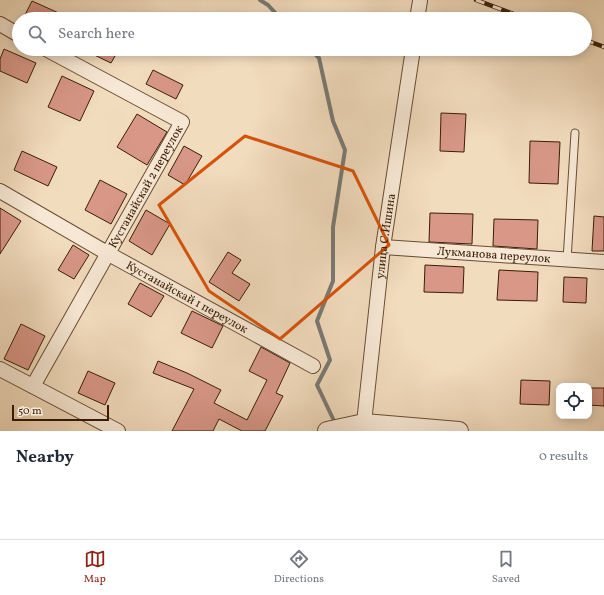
<!DOCTYPE html>
<html lang="en">
<head>
<meta charset="utf-8">
<style>
	body { margin:0; font-family:Vollkorn,serif; background:#f6f6f7; color:#1f2937 }
	.controls { position:absolute; right:12px; bottom:12px; display:grid; overflow:hidden; border-radius:8px; box-shadow:0 2px 10px #0003 }
	.controls button { width:36px; height:36px; display:grid; place-items:center; padding:0; border:0; border-bottom:1px solid #e0e1e3; background:#fff; color:#1f2937; font:20px sans-serif }
	.scale { position:absolute; left:12px; bottom:10px; width:97px; box-sizing:border-box; padding-left:4px; border:2px solid #3b1d06; border-top:0; font-size:11px; line-height:14px; white-space:nowrap; color:#3b1d06; -webkit-text-stroke:3px #f7e8d5; paint-order:stroke }
	.list { margin:0; padding:0; list-style:none }
	h2 { display:flex; justify-content:space-between; align-items:center; height:52px; margin:0; padding:0 16px; font-size:17px }
	h2 small { font-size:13px; font-weight:400; color:#747a83 }
	.icon { flex:none; width:22px; height:22px; fill:none; stroke:currentColor; stroke-width:2; stroke-linecap:round; stroke-linejoin:round }
	.map { position:relative; flex:none; width:604px; height:431px; overflow:hidden }
	.search { position:absolute; background:#fff; box-shadow:0 2px 10px #0003; left:12px; right:12px; top:12px; height:44px; display:flex; align-items:center; gap:10px; box-sizing:border-box; padding:0 14px; border-radius:22px; color:#747a83; font-size:15px }
	.sheet { height:108px; background:#fff }
	nav { display:flex; justify-content:space-around; align-items:center; box-sizing:border-box; height:56px; border-top:1px solid #e0e1e3; background:#fff; font-size:11px; color:#747a83 }
	nav a { display:grid; justify-items:center; gap:2px }
	nav .on { color:#8f2418 }
	.map>svg:first-child { display:block }
</style>
</head>
<body>
<div class="map">
<svg width="604" height="431" viewBox="0 0 604 431">
	<rect width="100%" height="100%" fill="#f2dcbe"/>
	<filter id="stains"><feTurbulence type="fractalNoise" baseFrequency=".005" numOctaves="4"/><feColorMatrix values="0 0 0 0 .2 0 0 0 0 .09 0 0 0 0 .02 0 0 0 .5 -.17"/></filter>
	<radialGradient id="worn" r=".72"><stop offset=".6" stop-color="#630" stop-opacity="0"/><stop offset="1" stop-color="#630" stop-opacity=".3"/></radialGradient>
	<g fill="none" stroke-linecap="round" stroke-linejoin="round">
		<g stroke="#797a74" stroke-width="4">
			<path d="M 260,0 L 268,5 L 281,19"/>
			<path d="M 310,49 L 319,58 L 333,121 L 345,150 L 333,227 L 333,281 L 317,321 L 330,360 L 317,385 L 336,425"/>
		</g>
	</g>
	<g fill="#d89787" stroke="#3b1d06">
		<path d="M 32,1 L 72,19 L 23,19 Z"/>
		<path d="M 4,49 L 36,63 L 27,83 L 0,71 L 0,59 Z"/>
		<path d="M 82,49 L 119,49 L 111,63 Z"/>
		<path d="M 153,70 L 183,85 L 176,99 L 146,84 Z"/>
		<path d="M 62,76 L 94,91 L 80,121 L 48,107 Z"/>
		<path d="M 441,113 L 466,114 L 464,152 L 440,151 Z"/>
		<path d="M 137,114 L 167,132 L 147,165 L 117,147 Z"/>
		<path d="M 530,141 L 560,142 L 558,184 L 529,183 Z"/>
		<path d="M 184,146 L 202,156 L 185,185 L 168,175 Z"/>
		<path d="M 22,151 L 57,167 L 48,186 L 14,170 Z"/>
		<path d="M 100,180 L 127,194 L 111,224 L 85,210 Z"/>
		<path d="M 0,208 L 21,221 L 0,254 Z"/>
		<path d="M 146,210 L 170,224 L 152,255 L 129,241 Z"/>
		<path d="M 430,213 L 473,214 L 472,244 L 429,242 Z"/>
		<path d="M 594,216 L 604,217 L 604,251 L 592,251 Z"/>
		<path d="M 494,219 L 538,220 L 537,249 L 493,246 Z"/>
		<path d="M 73,245 L 89,255 L 74,279 L 58,270 Z"/>
		<path d="M 228,252 L 241,260 L 232,273 L 250,284 L 239,301 L 209,282 Z"/>
		<path d="M 425,265 L 464,267 L 463,293 L 424,292 Z"/>
		<path d="M 499,270 L 538,272 L 537,301 L 497,300 Z"/>
		<path d="M 564,277 L 587,278 L 586,303 L 563,302 Z"/>
		<path d="M 140,283 L 164,296 L 151,317 L 128,304 Z"/>
		<path d="M 192,311 L 223,326 L 212,348 L 181,333 Z"/>
		<path d="M 21,324 L 45,336 L 28,370 L 4,359 Z"/>
		<path d="M 261,347 L 290,363 L 276,393 L 283,396 L 265,431 L 242,431 L 219,419 L 213,431 L 172,431 L 194,389 L 153,373 L 158,361 L 187,373 L 221,390 L 214,403 L 247,420 L 267,380 L 249,371 Z"/>
		<path d="M 88,371 L 115,383 L 105,405 L 78,393 Z"/>
		<path d="M 521,380 L 550,381 L 549,405 L 520,404 Z"/>
		<path d="M 589,388 L 604,388 L 604,406 L 589,405 Z"/>
	</g>
	<g fill="none" stroke-linecap="round" stroke-linejoin="round">
		<g stroke="#694d34" stroke-width="9">
			<path id="service" d="M 567,260 L 575,133"/>
		</g>
		<g stroke="#694d34" stroke-width="16">
			<g id="minor">
				<path d="M 417,19 L 420,1"/>
				<path d="M 0,24 L 19,35"/>
				<path id="s1" d="M 0,191 L 107,253 L 313,366"/>
				<path id="s2" d="M 383,247 L 604,262"/>
				<path d="M 0,369 L 118,431"/>
				<path id="s3" d="M 33,386 L 182,122 L 46,49"/>
				<path id="s4" d="M 364,423 L 383,247 L 413,49"/>
			</g>
		</g>
		<g stroke="#694d34" stroke-width="20">
			<path id="tertiary" d="M 327,431 L 364,423 L 459,431"/>
		</g>
		<use href="#service" stroke="#f7e8d5" stroke-width="7"/>
		<use href="#minor" stroke="#f7e8d5" stroke-width="14"/>
		<use href="#tertiary" stroke="#f7e8d5" stroke-width="18"/>
		<g stroke="#3b1d06" stroke-width="4.5">
			<g id="rail">
				<path d="M 476,0 L 527,19"/>
				<path d="M 585,40 L 604,47"/>
			</g>
		</g>
		<use href="#rail" stroke="#f7e8d5" stroke-width="3" stroke-dasharray="9" stroke-linecap="butt"/>
	</g>
	<path fill="none" stroke="#d7530b" stroke-width="3" stroke-linejoin="round" d="M 245,136 L 353,171 L 389,245 L 280,339 L 209,291 L 159,205 Z"/>
	<g text-anchor="middle" stroke-width="3" stroke-linejoin="round" paint-order="stroke">
		<g font-size="12" fill="#3b1d06" stroke="#f7e8d5">
			<text dy="4" stroke="none"><textPath href="#s3" startOffset="229">Кустанайскай 2 переулок</textPath></text>
			<text dy="4" stroke="none"><textPath href="#s4" startOffset="188">улица С.Ишина</textPath></text>
			<text dy="4" stroke="none"><textPath href="#s2" startOffset="111">Лукманова переулок</textPath></text>
			<text dy="4" stroke="none"><textPath href="#s1" startOffset="215">Кустанайскай 1 переулок</textPath></text>
		</g>
	</g>
	<rect width="100%" height="100%" filter="url(#stains)"/>
	<rect width="100%" height="100%" fill="url(#worn)"/>
</svg>
<div class="controls">
<button><svg class="icon" aria-label="locate" viewBox="0 0 24 24"><circle cx="12" cy="12" r="6"/><path d="M12 2v4M12 18v4M2 12h4M18 12h4"/></svg></button>
</div>
<div class="scale">50 m</div>
<div class="search"><svg class="icon" aria-label="search" viewBox="0 0 24 24"><circle cx="10" cy="10" r="6"/><path d="M15 15l6 6"/></svg>Search here</div>
</div>
<section class="sheet">
<h2>Nearby<small>0 results</small></h2>
<ul class="list">
</ul>
</section>
<nav>
<a class="on"><svg class="icon" aria-label="map" viewBox="0 0 24 24"><path d="M3 6l6-2 6 2 6-2v14l-6 2-6-2-6 2zM9 4v14M15 6v14"/></svg>Map</a>
<a><svg class="icon" aria-label="directions" viewBox="0 0 24 24"><path d="M12 3l9 9-9 9-9-9zM9 14v-3h6M13 9l2 2-2 2"/></svg>Directions</a>
<a><svg class="icon" aria-label="saved" viewBox="0 0 24 24"><path d="M7 4h10v16l-5-4-5 4z"/></svg>Saved</a>
</nav>
</body>
</html>
